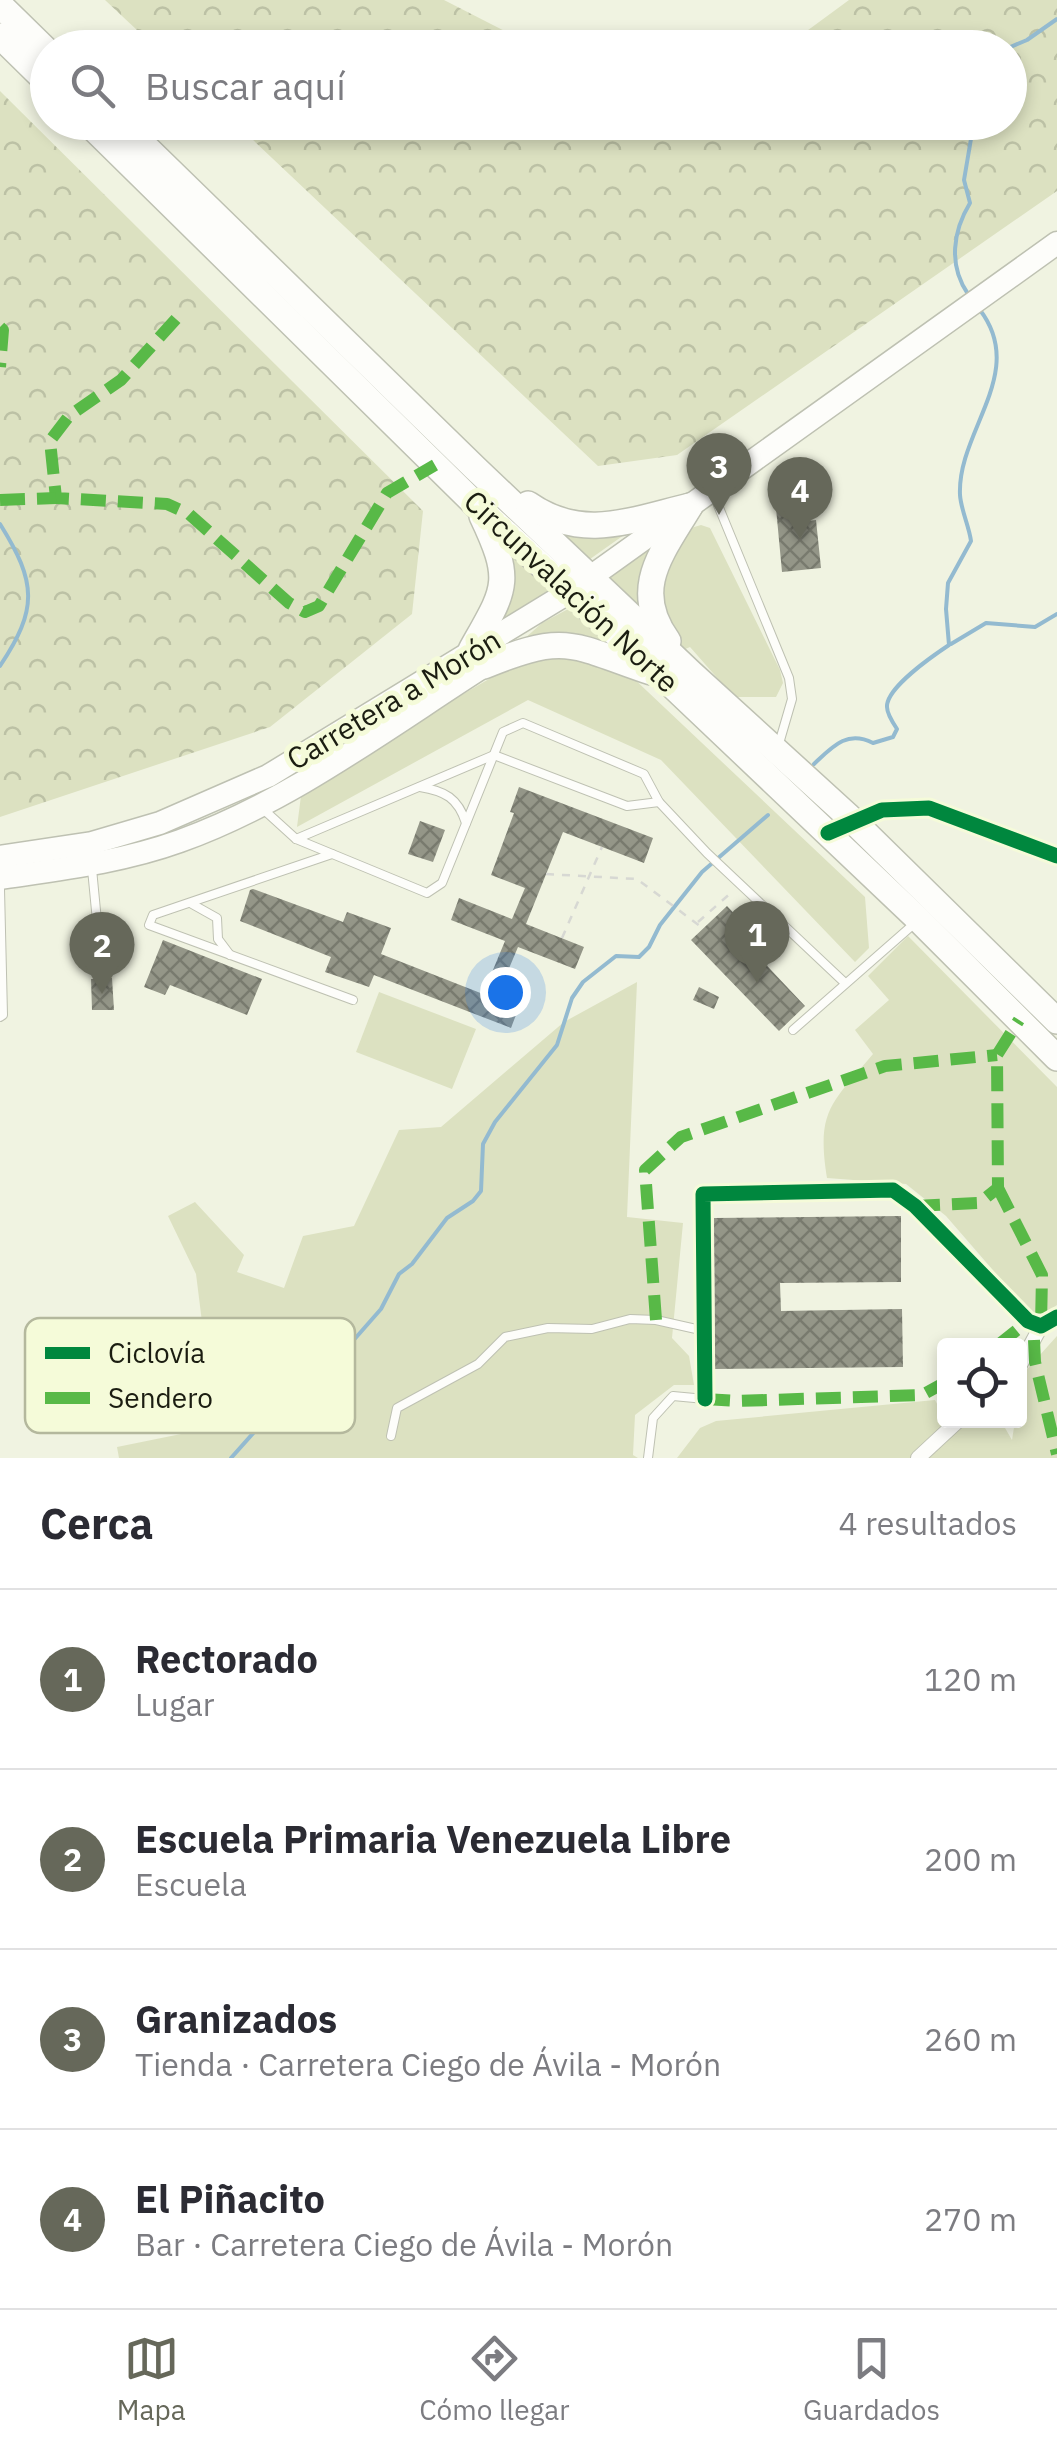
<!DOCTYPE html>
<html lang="es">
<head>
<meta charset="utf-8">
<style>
	body { margin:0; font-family:"IBM Plex Sans",sans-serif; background:#f7f7f7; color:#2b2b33 }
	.controls { position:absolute; right:30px; bottom:30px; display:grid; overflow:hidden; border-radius:10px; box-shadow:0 5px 15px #0003 }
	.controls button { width:90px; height:90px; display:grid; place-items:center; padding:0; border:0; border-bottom:2px solid #e1e1e2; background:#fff; color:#2b2b33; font:50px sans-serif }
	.you { position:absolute; left:505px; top:992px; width:35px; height:35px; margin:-25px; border:8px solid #fff; border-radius:50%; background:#1a73e8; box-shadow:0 0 0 15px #1a73e833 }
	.badge { display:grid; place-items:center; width:65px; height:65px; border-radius:50%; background:#66685a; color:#fff; font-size:32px; font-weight:700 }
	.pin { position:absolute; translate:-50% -82px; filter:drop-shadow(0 2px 5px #0008) }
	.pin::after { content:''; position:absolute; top:52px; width:35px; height:30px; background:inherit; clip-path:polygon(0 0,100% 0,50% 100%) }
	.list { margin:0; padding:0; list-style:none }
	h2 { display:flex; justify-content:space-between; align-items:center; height:130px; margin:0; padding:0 40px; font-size:42px }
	h2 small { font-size:32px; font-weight:400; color:#7c7c81 }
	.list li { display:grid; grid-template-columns:65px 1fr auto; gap:30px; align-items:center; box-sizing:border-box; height:180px; padding:0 40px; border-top:2px solid #e1e1e2 }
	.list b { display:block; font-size:38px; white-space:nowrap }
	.list p { margin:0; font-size:32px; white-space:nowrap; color:#7c7c81 }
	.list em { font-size:32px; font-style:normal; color:#7c7c81 }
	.icon { flex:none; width:55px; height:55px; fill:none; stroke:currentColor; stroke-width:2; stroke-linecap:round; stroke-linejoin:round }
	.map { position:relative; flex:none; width:1057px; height:1458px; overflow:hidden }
	.search { position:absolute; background:#fff; box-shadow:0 5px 15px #0003; left:30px; right:30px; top:30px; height:110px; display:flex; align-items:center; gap:25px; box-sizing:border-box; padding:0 35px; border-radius:55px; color:#7c7c81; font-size:38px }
	.sheet { height:850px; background:#fff }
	nav { display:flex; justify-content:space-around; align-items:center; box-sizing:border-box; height:140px; border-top:2px solid #e1e1e2; background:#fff; font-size:28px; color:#7c7c81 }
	nav a { display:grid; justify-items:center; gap:5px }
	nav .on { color:#66685a }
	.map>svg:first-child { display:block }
</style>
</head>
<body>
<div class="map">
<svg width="1057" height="1458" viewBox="0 0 1057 1458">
	<defs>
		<pattern id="forest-crowns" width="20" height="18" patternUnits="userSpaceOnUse" patternTransform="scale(2.5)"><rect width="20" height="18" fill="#dce1c1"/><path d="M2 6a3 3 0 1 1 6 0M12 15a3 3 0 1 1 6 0" fill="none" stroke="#bcc1a5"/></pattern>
		<pattern id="building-cross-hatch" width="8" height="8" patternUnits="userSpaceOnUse" patternTransform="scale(2.5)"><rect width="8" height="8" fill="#949688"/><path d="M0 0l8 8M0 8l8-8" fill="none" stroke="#787a6e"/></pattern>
	</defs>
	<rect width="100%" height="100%" fill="#f0f3e1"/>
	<g fill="#dce1c1">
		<path d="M 534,517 L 631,530 L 583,564 Z"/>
		<path d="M 701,525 L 710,528 L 780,670 L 783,683 L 776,697 L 734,697 L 690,647 L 683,650 L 665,624 L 660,568 L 691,528 Z"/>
		<path d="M 502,539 L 552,588 L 490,631 Z"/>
		<path d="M 659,541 L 644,623 L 604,581 Z"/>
		<path d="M 570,608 L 615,652 L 523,640 L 542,623 Z"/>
		<path d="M 586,655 L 629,674 L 865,897 L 869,948 L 855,962 L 661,760 L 528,700 L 297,827 L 302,788 L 520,661 Z"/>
		<path d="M 908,936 L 1057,1087 L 1057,1305 L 1046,1313 L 1031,1314 L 946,1216 L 906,1184 L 827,1178 C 816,1110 832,1103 873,1054 L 855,1030 L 889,1000 L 868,976 Z"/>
		<path d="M 637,982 L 627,1217 L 683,1223 L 672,1338 L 689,1356 L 694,1385 L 674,1385 L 635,1415 L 633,1455 L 638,1458 L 119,1458 L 117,1447 L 181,1434 L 199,1399 L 204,1338 L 196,1274 L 168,1216 L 195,1202 L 244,1255 L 237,1272 L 284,1288 L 303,1236 L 354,1226 L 399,1130 L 441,1127 L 564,1022 Z"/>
		<path d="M 379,992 L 476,1029 L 452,1089 L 356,1052 Z"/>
		<path d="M 1057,1336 L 1057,1458 L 677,1458 L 700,1428 L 716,1421 L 935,1400 L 953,1434 L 969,1421 L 1001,1421 L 1012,1440 L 1015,1421 L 1020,1420 L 1021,1376 Z"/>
	</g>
	<g fill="url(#forest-crowns)">
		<path d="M 105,0 L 444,0 L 536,47 L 155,47 Z"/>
		<path d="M 849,0 L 1057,0 L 1057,191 L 677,455 L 598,466 L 235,123 L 1010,122 L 1010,48 L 785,47 Z"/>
		<path d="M 0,91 L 423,511 L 412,614 L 270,727 L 0,817 Z"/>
	</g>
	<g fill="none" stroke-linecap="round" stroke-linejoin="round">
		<g stroke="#93bad0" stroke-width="4">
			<path d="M 1008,48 L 1027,40 L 1057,19"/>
			<path d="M 968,294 C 948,265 953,231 970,203 L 964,180 L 972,133 L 969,122"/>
			<path d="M 0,524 C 37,583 38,609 0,666"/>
			<path d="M 951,644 L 986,623 L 1035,627 L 1057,614"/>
			<path d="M 814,764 C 833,746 847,730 873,743 L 893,737 L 897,729 C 893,723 887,714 887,707 C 886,688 934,655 949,645 L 946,609 L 948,583 L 971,541 C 969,526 961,510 960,495 C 957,431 1028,373 980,310"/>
			<path d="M 231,1458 L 265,1420 L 270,1403 L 295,1400 L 339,1368 L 352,1342 L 381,1309 L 399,1274 L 412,1264 L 447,1218 L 473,1201 L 481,1191 L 483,1144 L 495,1122 L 557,1045 L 572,998 L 583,982 L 616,956 L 639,957 L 649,947 L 660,925 L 702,872 L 768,815"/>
		</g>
	</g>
	<g fill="url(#building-cross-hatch)">
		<path d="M 806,505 L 808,521 L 816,520 L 821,568 L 782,572 L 776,508 Z"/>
		<path d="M 519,787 L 653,838 L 644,863 L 563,832 L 526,924 L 584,947 L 575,969 L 518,947 L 496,999 L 519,1007 L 511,1028 L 374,975 L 369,987 L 325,972 L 331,957 L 240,921 L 250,890 L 253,889 L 343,922 L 347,912 L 391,928 L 381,954 L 483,994 L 505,941 L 451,920 L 459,898 L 512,919 L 525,888 L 491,875 L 514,813 L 510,812 Z"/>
		<path d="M 420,821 L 445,830 L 433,862 L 408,854 Z"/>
		<path d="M 727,906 L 743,923 L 757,910 L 777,931 L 754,952 L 805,1006 L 779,1031 L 691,940 Z"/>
		<path d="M 163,940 L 262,979 L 247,1015 L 170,985 L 165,995 L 144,987 Z"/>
		<path d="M 112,978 L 114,1010 L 92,1010 L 91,979 Z"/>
		<path d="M 699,987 L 719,997 L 714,1009 L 693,1000 Z"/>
		<path d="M 901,1216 L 901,1282 L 780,1283 L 781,1311 L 902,1309 L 903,1367 L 715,1369 L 714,1218 Z"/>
	</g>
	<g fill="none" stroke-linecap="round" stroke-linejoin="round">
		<g stroke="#bec1b2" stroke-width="10">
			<g id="service">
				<path d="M 713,493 L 789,678 L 792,699 L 778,747"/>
				<path d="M 420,787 C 445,791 458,798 466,823"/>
				<path d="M 263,809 L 296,839 L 427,893 L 442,883 L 503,732 L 523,723 L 644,774 L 659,802 L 707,853 L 845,983"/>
				<path d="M 296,839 L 494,755 L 627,806 L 659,802"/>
				<path d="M 332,854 L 153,915 L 149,925 L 353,1000"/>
				<path d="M 92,869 L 102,973"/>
				<path d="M 0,889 L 3,1015 L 0,1017"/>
				<path d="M 192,904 L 217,918 L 218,939 L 230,955"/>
				<path d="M 793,1030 L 915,923"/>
				<path d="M 391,1436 L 397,1408 L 478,1364 L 505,1337 L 548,1328 L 592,1329 L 630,1319 L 656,1320 L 705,1331"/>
				<path d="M 648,1458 L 653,1418 L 673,1396 L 705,1399"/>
			</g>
		</g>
		<g stroke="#bec1b2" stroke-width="16">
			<g id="minor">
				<path d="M 851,822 L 891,808 L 929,808 L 1057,856"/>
				<path d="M 1020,1365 L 1041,1326"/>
				<path d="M 705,1399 L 703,1194 L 893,1190 L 915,1206 L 1028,1321 L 1041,1326 L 1057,1317"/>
				<path d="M 918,1458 L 959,1420"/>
			</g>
		</g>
		<g stroke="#bec1b2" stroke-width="25">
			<g id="primary">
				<path d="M 0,857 L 92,843 L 160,823 L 268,776 L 571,591 L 1057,243"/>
				<path d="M 0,878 C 61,869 122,862 180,841 C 289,802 387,728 484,666 L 495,653"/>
			</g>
		</g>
		<g stroke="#bec1b2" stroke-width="28">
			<g id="trunk">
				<path d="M 0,5 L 48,52"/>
				<path d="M 0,36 L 48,83"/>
				<path d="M 87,122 L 478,507 L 662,676 L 919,920 L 1057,1058"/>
				<path d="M 120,122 L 475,468 L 691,673 L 847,815 L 1057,1021"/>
				<path d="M 528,504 C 582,542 631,520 690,506"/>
				<path d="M 668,641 C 630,589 662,553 690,506"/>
				<path d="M 471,650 C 505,589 514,583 482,516"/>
				<path d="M 484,666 C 567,632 571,645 651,672"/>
			</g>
		</g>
		<g stroke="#d7d8d3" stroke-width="2.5" stroke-dasharray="8 8" stroke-linecap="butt">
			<path d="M 546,874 L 637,879 L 704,929"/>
			<path d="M 698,922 L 733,891"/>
			<path d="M 562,938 L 602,847"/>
		</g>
		<use href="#service" stroke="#fdfdfa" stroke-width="8"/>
		<use href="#minor" stroke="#fdfdfa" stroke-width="14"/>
		<use href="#primary" stroke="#fdfdfa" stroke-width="22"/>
		<use href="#trunk" stroke="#fdfdfa" stroke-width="25"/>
		<g stroke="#58b947" stroke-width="12" stroke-dasharray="25 12" stroke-linecap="butt">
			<path d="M 176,319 L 121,380 L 69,416 L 50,441 L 56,498 L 167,504 L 189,514 L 289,603 L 305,612 L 319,606 L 387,493 L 435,465"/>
			<path d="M 0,327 L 3,330 L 0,367"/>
			<path d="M 0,500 L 56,498"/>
			<path d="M 998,1188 L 1042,1275 L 1041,1326"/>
			<path d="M 915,1206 L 979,1203 L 998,1188 L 997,1055 L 1019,1020"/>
			<path d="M 656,1320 L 645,1170 L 681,1137 L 885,1066 L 997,1055"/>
			<path d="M 1034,1340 L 1035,1362 L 1057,1454"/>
			<path d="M 997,1346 L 1028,1321"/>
			<path d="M 705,1399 L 737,1401 L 922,1395 L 944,1383"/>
		</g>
		<g stroke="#f5fbd9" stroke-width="21">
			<g id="cycleway">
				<path d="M 828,833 L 882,810 L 929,808 L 1057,856"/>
				<path d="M 705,1399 L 703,1194 L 893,1190 L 915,1206 L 1028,1321 L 1041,1326 L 1057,1317"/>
			</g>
		</g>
		<use href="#cycleway" stroke="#00873e" stroke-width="15"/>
	</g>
	<g text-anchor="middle" stroke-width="10" stroke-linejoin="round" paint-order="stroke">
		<g font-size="30" fill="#1b1d11" stroke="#f5fbd9">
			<text transform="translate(571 592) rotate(43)" y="10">Circunvalación Norte</text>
			<text transform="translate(394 700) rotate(-31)" y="10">Carretera a Morón</text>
		</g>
	</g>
	<rect x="25" y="1318" width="330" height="115" rx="15" fill="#f5fbd9" stroke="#b4b89d" stroke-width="2.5"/>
	<rect x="45" y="1347" width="45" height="12" fill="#00873e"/>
	<rect x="45" y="1392" width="45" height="12" fill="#58b947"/>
	<g font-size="28" fill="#1b1d11">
		<text x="108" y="1363">Ciclovía</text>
		<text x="108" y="1408">Sendero</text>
	</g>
</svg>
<div class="controls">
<button><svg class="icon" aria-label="locate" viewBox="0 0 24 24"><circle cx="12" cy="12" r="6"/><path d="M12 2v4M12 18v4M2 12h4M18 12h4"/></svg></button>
</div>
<div class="you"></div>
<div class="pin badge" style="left:757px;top:983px">1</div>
<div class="pin badge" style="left:102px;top:994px">2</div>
<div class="pin badge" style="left:719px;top:515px">3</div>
<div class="pin badge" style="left:800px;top:539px">4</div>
<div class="search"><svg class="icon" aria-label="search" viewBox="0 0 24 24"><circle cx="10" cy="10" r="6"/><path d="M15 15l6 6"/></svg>Buscar aquí</div>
</div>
<section class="sheet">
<h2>Cerca<small>4 resultados</small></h2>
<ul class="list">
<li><span class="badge">1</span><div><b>Rectorado</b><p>Lugar</p></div><em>120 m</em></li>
<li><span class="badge">2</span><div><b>Escuela Primaria Venezuela Libre</b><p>Escuela</p></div><em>200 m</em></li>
<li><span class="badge">3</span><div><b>Granizados</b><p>Tienda · Carretera Ciego de Ávila - Morón</p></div><em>260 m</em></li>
<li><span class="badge">4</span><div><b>El Piñacito</b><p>Bar · Carretera Ciego de Ávila - Morón</p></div><em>270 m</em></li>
</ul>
</section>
<nav>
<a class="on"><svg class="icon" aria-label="map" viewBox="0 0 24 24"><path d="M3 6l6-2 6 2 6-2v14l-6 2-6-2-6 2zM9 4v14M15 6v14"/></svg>Mapa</a>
<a><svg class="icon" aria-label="directions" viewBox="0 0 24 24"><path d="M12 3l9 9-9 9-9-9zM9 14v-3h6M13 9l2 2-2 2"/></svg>Cómo llegar</a>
<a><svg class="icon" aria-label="saved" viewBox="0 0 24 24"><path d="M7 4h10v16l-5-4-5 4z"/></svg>Guardados</a>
</nav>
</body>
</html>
